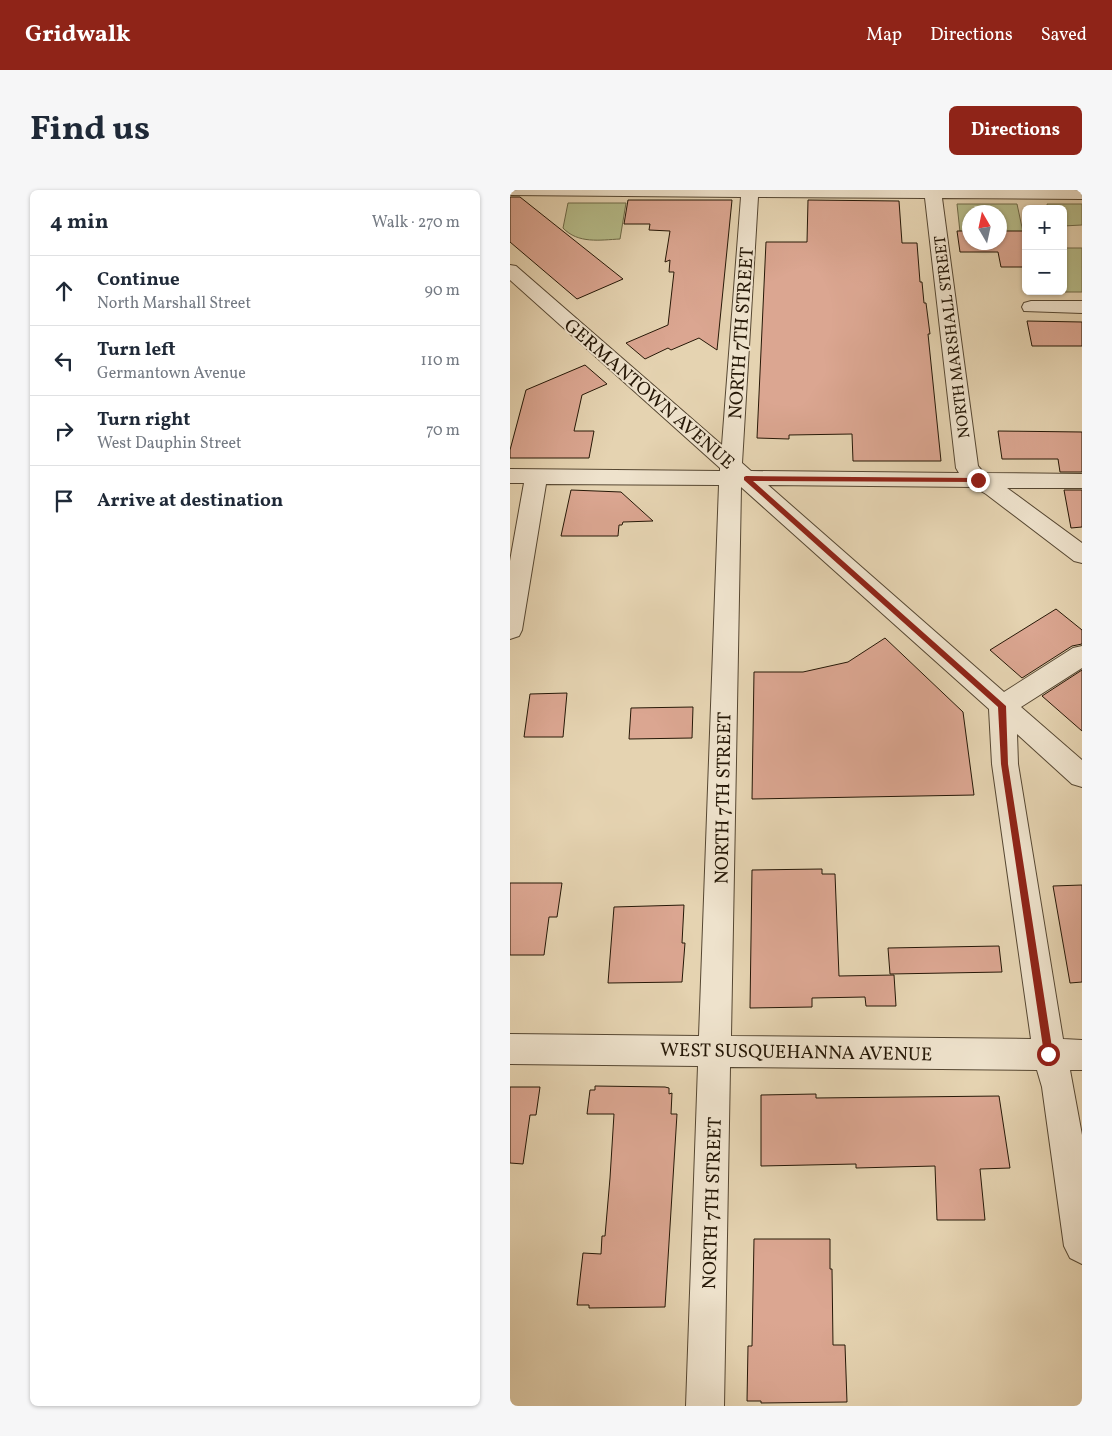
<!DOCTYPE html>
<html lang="en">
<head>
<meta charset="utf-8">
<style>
	body { margin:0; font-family:Vollkorn,serif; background:#f6f6f7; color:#1f2937 }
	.controls { position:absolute; right:15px; top:15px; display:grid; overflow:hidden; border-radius:8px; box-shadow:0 1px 4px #0004 }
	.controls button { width:45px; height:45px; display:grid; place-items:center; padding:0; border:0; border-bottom:1px solid #e0e1e3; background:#fff; color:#1f2937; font:25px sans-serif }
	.compass { position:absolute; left:452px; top:15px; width:45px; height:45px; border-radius:50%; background:#fff; box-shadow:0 1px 4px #0004; rotate:351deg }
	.stop { position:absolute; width:15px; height:15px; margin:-11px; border:4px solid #8f2418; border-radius:50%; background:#fff }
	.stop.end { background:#8f2418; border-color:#fff; box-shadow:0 1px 5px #0008 }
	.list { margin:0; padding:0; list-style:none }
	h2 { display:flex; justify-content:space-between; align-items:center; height:65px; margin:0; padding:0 20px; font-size:21px }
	h2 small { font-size:16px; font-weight:400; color:#747a83 }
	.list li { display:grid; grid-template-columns:32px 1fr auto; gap:15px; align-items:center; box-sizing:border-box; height:70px; padding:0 20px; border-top:1px solid #e0e1e3 }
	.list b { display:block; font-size:19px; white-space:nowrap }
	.list p { margin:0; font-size:16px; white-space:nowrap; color:#747a83 }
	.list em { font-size:16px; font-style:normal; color:#747a83 }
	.icon { flex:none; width:28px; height:28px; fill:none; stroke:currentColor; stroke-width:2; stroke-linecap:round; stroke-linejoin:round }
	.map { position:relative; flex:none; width:572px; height:1216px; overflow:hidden; border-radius:8px }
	header { display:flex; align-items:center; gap:30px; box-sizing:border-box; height:70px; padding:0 25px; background:#8f2418; color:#fff }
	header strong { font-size:24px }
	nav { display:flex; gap:28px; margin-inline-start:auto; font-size:18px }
	.intro { display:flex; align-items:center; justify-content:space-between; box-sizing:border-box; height:120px; padding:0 30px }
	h1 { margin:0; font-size:35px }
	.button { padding:12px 22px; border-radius:8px; background:#8f2418; color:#fff; font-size:18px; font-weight:700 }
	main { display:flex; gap:30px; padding:0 30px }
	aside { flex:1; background:#fff; border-radius:8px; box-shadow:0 1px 4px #0004 }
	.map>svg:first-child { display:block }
</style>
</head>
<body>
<header>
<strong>Gridwalk</strong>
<nav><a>Map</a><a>Directions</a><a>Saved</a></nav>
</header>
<div class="intro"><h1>Find us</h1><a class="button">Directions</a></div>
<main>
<aside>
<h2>4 min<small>Walk · 270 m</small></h2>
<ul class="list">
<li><svg class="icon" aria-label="ahead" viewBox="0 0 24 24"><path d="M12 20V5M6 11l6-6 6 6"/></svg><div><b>Continue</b><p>North Marshall Street</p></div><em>90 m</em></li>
<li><svg class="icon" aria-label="left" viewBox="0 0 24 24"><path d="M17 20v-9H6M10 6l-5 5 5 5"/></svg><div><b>Turn left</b><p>Germantown Avenue</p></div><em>110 m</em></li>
<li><svg class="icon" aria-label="right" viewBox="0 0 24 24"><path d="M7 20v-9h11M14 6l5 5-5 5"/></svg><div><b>Turn right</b><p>West Dauphin Street</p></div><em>70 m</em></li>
<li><svg class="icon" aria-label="arrive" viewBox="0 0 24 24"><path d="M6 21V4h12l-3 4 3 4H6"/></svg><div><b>Arrive at destination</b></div></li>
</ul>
</aside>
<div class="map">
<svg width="572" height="1216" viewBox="0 0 572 1216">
	<rect width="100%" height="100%" fill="#e5d3b1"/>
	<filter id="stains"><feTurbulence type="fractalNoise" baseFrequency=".004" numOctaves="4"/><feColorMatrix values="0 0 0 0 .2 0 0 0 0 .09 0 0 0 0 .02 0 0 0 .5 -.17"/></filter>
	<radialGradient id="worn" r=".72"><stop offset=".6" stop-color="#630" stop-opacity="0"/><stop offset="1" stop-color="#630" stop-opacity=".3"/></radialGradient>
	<g fill="#b6bc8a" stroke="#6e6a48">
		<path d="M 58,13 L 116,13 L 110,49 C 90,50 68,54 53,38 Z"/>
		<path d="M 447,14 L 507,14 L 513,42 L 490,42 L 490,22 L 460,22 L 459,42 L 450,42 Z"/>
		<path d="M 537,14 L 572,14 L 572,35 L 553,36 L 553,19 L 538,19 Z"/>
		<rect x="553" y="58" width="19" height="44"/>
	</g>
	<g fill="#dba691" stroke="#261807">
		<path d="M 0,7 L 10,7 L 113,89 L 67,109 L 0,52 Z"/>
		<path d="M 118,10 L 222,10 L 207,160 L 189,148 L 161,160 L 158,158 L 135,169 L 116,153 L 158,135 L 164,82 L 159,82 L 160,70 L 155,72 L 160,41 L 139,40 L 140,34 L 114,34 Z"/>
		<path d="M 298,10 L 389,11 L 392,53 L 407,53 L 410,92 L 412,92 L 414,113 L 416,113 L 420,144 L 418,144 L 431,271 L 343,271 L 342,244 L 279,245 L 279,249 L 247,248 L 256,52 L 297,52 Z"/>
		<path d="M 447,41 L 460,41 L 460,52 L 490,52 L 490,41 L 516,41 L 516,77 L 491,77 L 488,62 L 450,62 Z"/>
		<path d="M 517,131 L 572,132 L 572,156 L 522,156 Z"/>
		<path d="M 75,175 L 97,194 L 72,205 L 64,241 L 84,241 L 79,268 L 0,268 L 0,260 L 16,200 Z"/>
		<path d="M 488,241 L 572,242 L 572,282 L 550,282 L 548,269 L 492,269 Z"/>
		<path d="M 61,300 L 111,302 L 143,331 L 113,332 L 112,335 L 109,335 L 108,346 L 51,346 Z"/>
		<path d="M 554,300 L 572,300 L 572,337 L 561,338 Z"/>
		<path d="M 546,419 L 572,440 L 572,454 L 562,456 L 512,488 L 480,460 Z"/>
		<path d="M 375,448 L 453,522 L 464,605 L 242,609 L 244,482 L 293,482 L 338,472 Z"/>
		<path d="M 572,480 L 572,541 L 532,506 Z"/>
		<path d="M 57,503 L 53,547 L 14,547 L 20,504 Z"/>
		<path d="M 183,517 L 182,548 L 119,549 L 121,518 Z"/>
		<path d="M 312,679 L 312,684 L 325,684 L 329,786 L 384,785 L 386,816 L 356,816 L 355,807 L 302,808 L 302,817 L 240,818 L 242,680 Z"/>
		<path d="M 0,693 L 52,693 L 47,727 L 39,727 L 34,765 L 0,765 Z"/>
		<path d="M 572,695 L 572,792 L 560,793 L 543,696 Z"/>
		<path d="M 174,715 L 172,753 L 175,753 L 172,792 L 98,793 L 104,717 Z"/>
		<path d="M 489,756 L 492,782 L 380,784 L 378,758 Z"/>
		<path d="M 85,896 L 155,897 L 159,898 L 159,904 L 162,903 L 161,924 L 167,924 L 155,1117 L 79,1118 L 79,1115 L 67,1115 L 73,1063 L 91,1064 L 92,1046 L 95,1046 L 100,988 L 104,924 L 77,924 L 80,900 L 85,900 Z"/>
		<path d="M 0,897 L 30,897 L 26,925 L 20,925 L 13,974 L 0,973 Z"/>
		<path d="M 306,904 L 306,908 L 489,906 L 500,978 L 470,979 L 475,1030 L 427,1030 L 425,976 L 346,978 L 346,974 L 251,976 L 251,905 Z"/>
		<path d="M 244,1049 L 320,1049 L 320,1079 L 322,1079 L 323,1155 L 335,1155 L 337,1212 L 251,1213 L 251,1211 L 237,1211 L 238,1156 L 242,1156 Z"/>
	</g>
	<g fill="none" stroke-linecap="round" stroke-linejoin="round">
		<g stroke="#564732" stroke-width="2">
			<g id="minor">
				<path d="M 0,0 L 572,0 L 572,9 L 432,8 L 468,276 L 474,283 L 572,284 L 572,298 L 497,298 L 572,353 L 572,373 L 564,371 L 476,304 L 464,297 L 258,295 L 494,502 L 563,458 L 572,456 L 572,478 L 511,517 L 572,570 L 572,597 L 562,594 L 507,544 L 508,574 L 553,849 L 572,850 L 572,880 L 560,880 L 572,945 L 572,1074 L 560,1068 L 554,1056 L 532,897 L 527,880 L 220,877 L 214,1216 L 176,1216 L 188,876 L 0,874 L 0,844 L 189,846 L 209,295 L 36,294 L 12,440 L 9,446 L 0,449 L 0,371 L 14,293 L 0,293 L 0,279 L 210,281 L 210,278 L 0,90 L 0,75 L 6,76 L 212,255 L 231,7 L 0,5 ZM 248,7 L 415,8 L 446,278 L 449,283 L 241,281 L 232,273 ZM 231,297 L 479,519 L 482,574 L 521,849 L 221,846 Z"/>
				<path d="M 521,111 L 572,111 L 572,123 L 514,121 L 512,117 L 514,113 Z"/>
			</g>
		</g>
		<use href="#minor" fill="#eee2cc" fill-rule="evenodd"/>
	</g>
	<path fill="#8f2418" d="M 236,286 L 468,288 L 471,290 L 468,292 L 243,291 L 496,516 L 498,574 L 543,864 L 542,867 L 538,869 L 534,864 L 491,574 L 488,517 L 234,290 L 234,287 Z"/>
	<g text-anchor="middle" stroke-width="4" stroke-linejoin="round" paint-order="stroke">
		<g font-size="16" fill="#261807" stroke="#eee2cc">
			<text transform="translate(441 147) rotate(-97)" y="6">NORTH MARSHALL STREET</text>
		</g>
		<g font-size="19" fill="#261807" stroke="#eee2cc">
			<text transform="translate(230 143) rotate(-86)" y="7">NORTH 7TH STREET</text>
			<text transform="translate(140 203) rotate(41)" y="7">GERMANTOWN AVENUE</text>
			<text transform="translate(212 608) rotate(-89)" y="7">NORTH 7TH STREET</text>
			<text transform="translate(286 861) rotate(1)" y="7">WEST SUSQUEHANNA AVENUE</text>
			<text transform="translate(201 1013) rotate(-88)" y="7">NORTH 7TH STREET</text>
		</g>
	</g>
	<rect width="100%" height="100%" filter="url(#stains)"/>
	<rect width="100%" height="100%" fill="url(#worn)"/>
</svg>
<div class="controls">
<button>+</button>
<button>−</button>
</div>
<svg class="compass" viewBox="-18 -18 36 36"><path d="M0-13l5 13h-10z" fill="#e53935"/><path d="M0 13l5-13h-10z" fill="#747a83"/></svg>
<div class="stop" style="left:538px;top:864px"></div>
<div class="stop end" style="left:468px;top:290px"></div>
</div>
</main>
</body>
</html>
